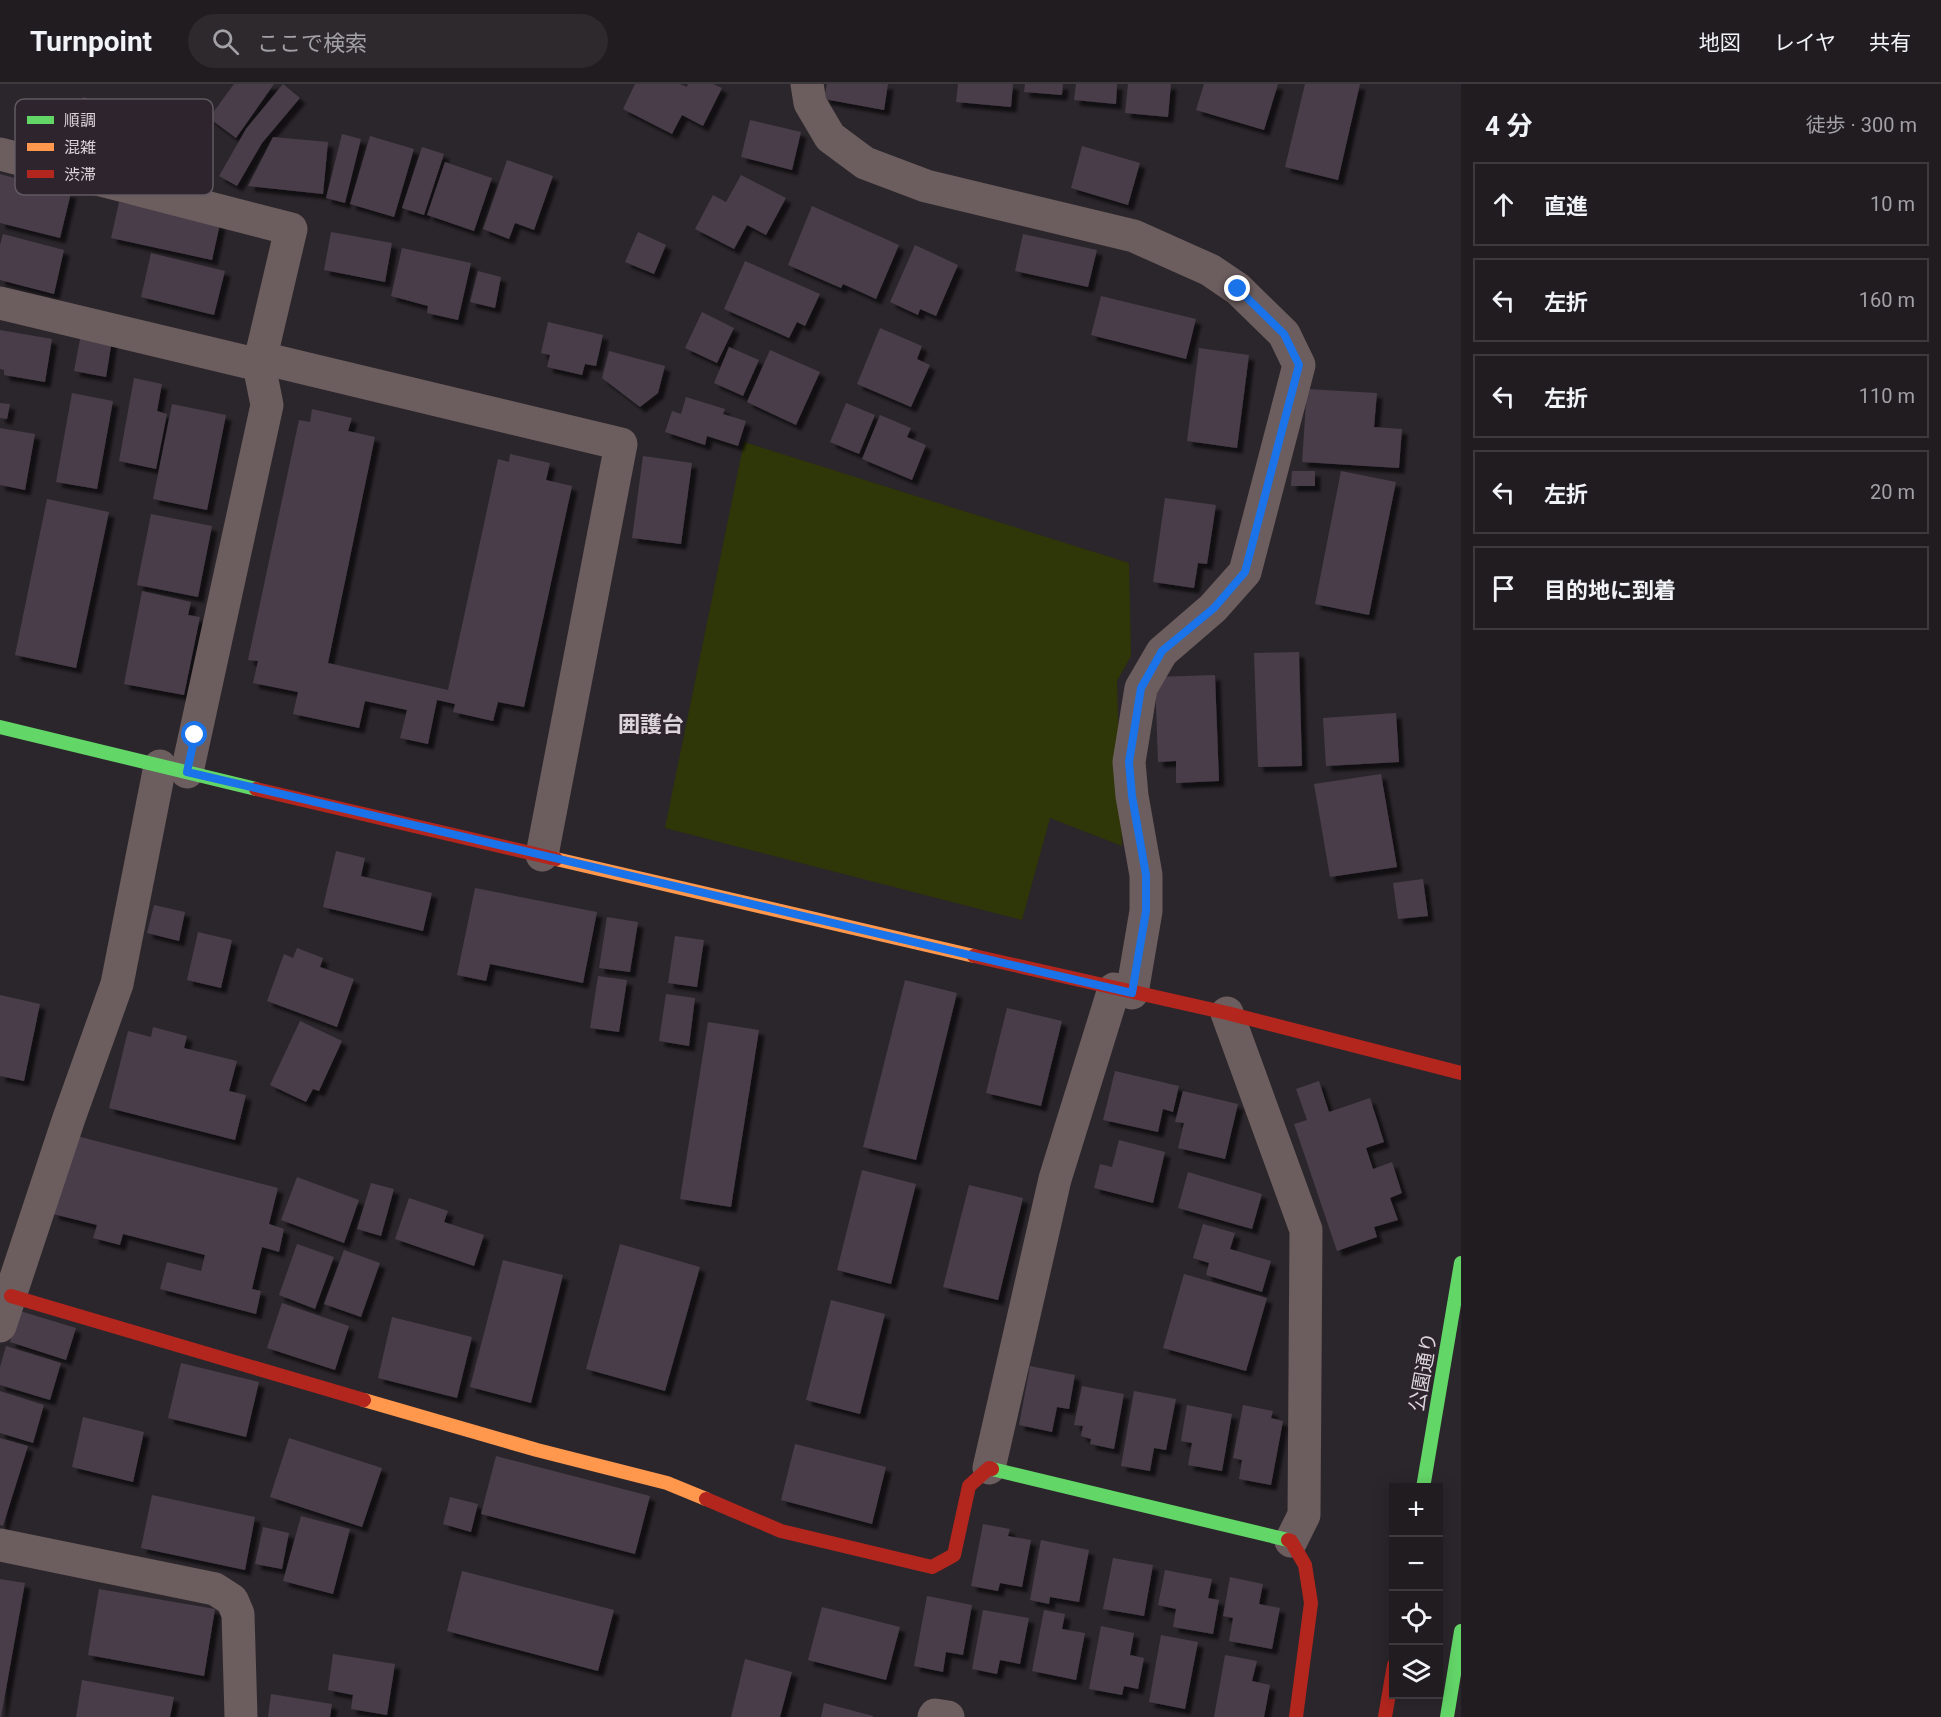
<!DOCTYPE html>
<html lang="ja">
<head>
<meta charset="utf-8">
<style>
	body { margin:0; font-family:Roboto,"Noto Sans JP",sans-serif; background:#2d292d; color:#f1f3f6 }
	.controls { position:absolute; right:18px; bottom:18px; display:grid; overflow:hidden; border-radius:0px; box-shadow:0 3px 15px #0003 }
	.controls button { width:54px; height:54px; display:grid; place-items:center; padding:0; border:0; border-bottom:2px solid #3d3a3e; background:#201c20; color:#f1f3f6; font:30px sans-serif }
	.stop { position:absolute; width:18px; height:18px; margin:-14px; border:4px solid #1a73e8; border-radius:50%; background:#fff }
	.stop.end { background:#1a73e8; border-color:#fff; box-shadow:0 2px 6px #0008 }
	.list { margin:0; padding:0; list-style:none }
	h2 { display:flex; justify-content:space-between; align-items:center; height:78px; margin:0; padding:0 24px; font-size:26px }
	h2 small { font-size:20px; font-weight:400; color:#a2a1a5 }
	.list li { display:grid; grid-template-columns:39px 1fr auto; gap:18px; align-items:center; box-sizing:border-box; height:84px; margin:0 12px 12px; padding:0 12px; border:2px solid #3d3a3e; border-radius:0px }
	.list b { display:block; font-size:22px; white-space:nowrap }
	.list em { font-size:20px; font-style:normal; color:#a2a1a5 }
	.icon { flex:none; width:33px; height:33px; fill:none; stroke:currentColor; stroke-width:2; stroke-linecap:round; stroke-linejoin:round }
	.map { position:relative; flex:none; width:1461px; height:1633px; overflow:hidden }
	header { display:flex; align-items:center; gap:36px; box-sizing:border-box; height:84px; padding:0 30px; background:#201c20; border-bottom:2px solid #3d3a3e }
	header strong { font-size:28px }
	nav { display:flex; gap:33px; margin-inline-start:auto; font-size:21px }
	.search { width:420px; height:54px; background:#2d292d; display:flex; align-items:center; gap:15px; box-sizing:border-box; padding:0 21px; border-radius:33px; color:#a2a1a5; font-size:22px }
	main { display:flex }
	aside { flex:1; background:#201c20 }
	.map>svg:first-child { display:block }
</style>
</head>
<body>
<header>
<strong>Turnpoint</strong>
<div class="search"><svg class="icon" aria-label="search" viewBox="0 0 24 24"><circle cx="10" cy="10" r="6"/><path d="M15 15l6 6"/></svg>ここで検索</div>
<nav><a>地図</a><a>レイヤ</a><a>共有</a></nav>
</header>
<main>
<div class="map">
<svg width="1461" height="1633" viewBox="0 0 1461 1633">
	<defs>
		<filter id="shadow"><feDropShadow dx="5.5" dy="5.5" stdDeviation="1.5" flood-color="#0009"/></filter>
	</defs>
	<rect width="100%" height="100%" fill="#2b262b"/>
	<path fill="#2f3607" d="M 744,358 L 1129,479 L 1131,572 L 1117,597 L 1122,762 L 1050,734 L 1022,836 L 665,744 Z"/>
	<g fill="#483d4a" filter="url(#shadow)">
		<path d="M 234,0 L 274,0 L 236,54 L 209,34 Z"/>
		<path d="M 283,0 L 300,14 L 262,59 L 237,102 L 219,92 L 246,45 Z"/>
		<path d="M 635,0 L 680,0 L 687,3 L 688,0 L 713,0 L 722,4 L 703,42 L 682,31 L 672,50 L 623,25 Z"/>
		<path d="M 827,0 L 888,0 L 884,26 L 824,15 Z"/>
		<path d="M 958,0 L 1013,0 L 1011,23 L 956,18 Z"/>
		<path d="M 1025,0 L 1063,0 L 1062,11 L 1024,8 Z"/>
		<path d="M 1076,0 L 1117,0 L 1116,20 L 1074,16 Z"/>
		<path d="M 1128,0 L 1171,0 L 1168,33 L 1125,29 Z"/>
		<path d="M 1204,0 L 1278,0 L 1264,46 L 1196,26 Z"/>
		<path d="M 1305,0 L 1360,0 L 1338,96 L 1285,83 Z"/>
		<path d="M 83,13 L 132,27 L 120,71 L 70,57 Z"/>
		<path d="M 750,36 L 801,48 L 792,86 L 741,73 Z"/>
		<path d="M 342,50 L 361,55 L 345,119 L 326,114 Z"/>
		<path d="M 370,52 L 414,65 L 394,133 L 350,120 Z"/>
		<path d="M 273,53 L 328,58 L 323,110 L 248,102 Z"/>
		<path d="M 1082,62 L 1140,79 L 1128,121 L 1071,104 Z"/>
		<path d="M 422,63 L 444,70 L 424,131 L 402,124 Z"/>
		<path d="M 507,76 L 553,92 L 534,146 L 515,139 L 509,155 L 483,145 Z"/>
		<path d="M 445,78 L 492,94 L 474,147 L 427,131 Z"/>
		<path d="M 0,90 L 71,109 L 60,154 L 0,139 Z"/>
		<path d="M 741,91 L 786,114 L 766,151 L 747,141 L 734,165 L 695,145 L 713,111 L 726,118 Z"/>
		<path d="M 119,118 L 220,140 L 212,176 L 111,154 Z"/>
		<path d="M 812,122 L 899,161 L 876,215 L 843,200 L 841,204 L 788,181 Z"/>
		<path d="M 331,148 L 392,159 L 385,198 L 324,186 Z"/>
		<path d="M 638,148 L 666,161 L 654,190 L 625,178 Z"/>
		<path d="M 3,150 L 64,166 L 54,210 L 0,196 L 0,161 Z"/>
		<path d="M 1023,150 L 1097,166 L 1088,203 L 1015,187 Z"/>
		<path d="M 915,161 L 958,181 L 936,232 L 920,225 L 918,231 L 890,218 Z"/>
		<path d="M 402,164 L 471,179 L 458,236 L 427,229 L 428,222 L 391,212 Z"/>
		<path d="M 151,169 L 225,187 L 214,231 L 141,213 Z"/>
		<path d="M 745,177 L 820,210 L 805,242 L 797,238 L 789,254 L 724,225 Z"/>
		<path d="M 478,187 L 501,193 L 495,224 L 470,218 Z"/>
		<path d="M 1101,212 L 1196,235 L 1186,275 L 1091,251 Z"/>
		<path d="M 702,228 L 734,244 L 717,279 L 685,264 Z"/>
		<path d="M 548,238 L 603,251 L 596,282 L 585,280 L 582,291 L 547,283 L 550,271 L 541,269 Z"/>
		<path d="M 880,244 L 922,262 L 917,275 L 930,281 L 911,323 L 857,300 Z"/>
		<path d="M 0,246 L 52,255 L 45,298 L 4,291 L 4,286 L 0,285 Z"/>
		<path d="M 81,250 L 112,256 L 106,293 L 74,287 Z"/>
		<path d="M 729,263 L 759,276 L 743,312 L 714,299 Z"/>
		<path d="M 1199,264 L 1249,271 L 1237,364 L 1187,357 Z"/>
		<path d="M 770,266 L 820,288 L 796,341 L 747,318 Z"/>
		<path d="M 609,267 L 665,282 L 658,309 L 640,323 L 602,294 Z"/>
		<path d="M 134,294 L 162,300 L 157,327 L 167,330 L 156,385 L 119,377 Z"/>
		<path d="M 1307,305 L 1377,309 L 1374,343 L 1402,345 L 1399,384 L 1302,378 Z"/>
		<path d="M 72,309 L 113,317 L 97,405 L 56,398 Z"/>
		<path d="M 686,313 L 725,325 L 723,330 L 746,337 L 738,362 L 707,352 L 705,361 L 665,348 L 672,327 L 681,330 Z"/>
		<path d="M 0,319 L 10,320 L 7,335 L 0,334 Z"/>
		<path d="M 846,319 L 875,331 L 859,370 L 830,358 Z"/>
		<path d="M 172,320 L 226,331 L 207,426 L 153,415 Z"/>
		<path d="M 312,325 L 352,334 L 348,347 L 375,353 L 328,579 L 448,606 L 498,375 L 509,378 L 510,370 L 550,379 L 546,396 L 572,402 L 524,623 L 498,618 L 493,637 L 453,628 L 455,620 L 437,616 L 428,660 L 400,654 L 407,626 L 365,617 L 359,644 L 293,630 L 298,608 L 253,599 L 258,577 L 248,576 L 299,336 L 310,338 Z"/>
		<path d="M 880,331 L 911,344 L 907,353 L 926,361 L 912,396 L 862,375 Z"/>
		<path d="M 0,344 L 35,350 L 25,406 L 0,401 Z"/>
		<path d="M 643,372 L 692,379 L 681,460 L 632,454 Z"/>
		<path d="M 1292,387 L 1315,387 L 1315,402 L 1291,402 Z"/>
		<path d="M 1341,387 L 1396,398 L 1369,531 L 1315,520 Z"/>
		<path d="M 1165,414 L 1216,421 L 1207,480 L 1198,479 L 1194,504 L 1153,498 Z"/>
		<path d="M 47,415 L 109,428 L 76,584 L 15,571 Z"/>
		<path d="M 151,430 L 212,442 L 198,513 L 137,501 Z"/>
		<path d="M 142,507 L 191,518 L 188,531 L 200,533 L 184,611 L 124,600 Z"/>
		<path d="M 1299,568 L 1302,682 L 1258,683 L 1254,569 Z"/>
		<path d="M 1215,591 L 1219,697 L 1176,699 L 1176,677 L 1158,678 L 1155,593 Z"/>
		<path d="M 1396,629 L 1399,678 L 1326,682 L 1323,634 Z"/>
		<path d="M 1381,690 L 1397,783 L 1330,793 L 1314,700 Z"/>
		<path d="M 336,767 L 365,774 L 361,792 L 432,809 L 423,847 L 323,823 Z"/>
		<path d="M 1423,795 L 1428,832 L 1398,835 L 1393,799 Z"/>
		<path d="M 475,804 L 597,828 L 583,899 L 490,880 L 486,897 L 457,891 Z"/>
		<path d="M 154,821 L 185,828 L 179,857 L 147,849 Z"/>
		<path d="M 607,833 L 638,838 L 630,888 L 599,884 Z"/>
		<path d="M 198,848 L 232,856 L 221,904 L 187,896 Z"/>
		<path d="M 675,852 L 704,856 L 697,903 L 668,899 Z"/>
		<path d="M 297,864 L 323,874 L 320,883 L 354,895 L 337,943 L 267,917 L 284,870 L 293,874 Z"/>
		<path d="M 598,892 L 627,896 L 619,948 L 590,944 Z"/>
		<path d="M 905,896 L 957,909 L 916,1076 L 863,1063 Z"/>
		<path d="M 666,910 L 695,914 L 689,962 L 659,957 Z"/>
		<path d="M 0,911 L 40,920 L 24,997 L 0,992 Z"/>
		<path d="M 1007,924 L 1062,937 L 1041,1022 L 986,1009 Z"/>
		<path d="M 300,937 L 342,957 L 319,1007 L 313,1005 L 306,1018 L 270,1001 Z"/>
		<path d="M 708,938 L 759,946 L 731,1123 L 680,1115 Z"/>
		<path d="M 153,943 L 187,952 L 184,964 L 237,977 L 229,1007 L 246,1011 L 235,1056 L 109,1024 L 128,947 L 151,953 Z"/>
		<path d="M 1115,987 L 1179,1002 L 1173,1028 L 1163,1025 L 1158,1048 L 1103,1036 Z"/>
		<path d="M 1319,997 L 1329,1028 L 1370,1014 L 1384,1058 L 1366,1064 L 1373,1085 L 1392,1078 L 1402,1109 L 1390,1114 L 1398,1136 L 1374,1143 L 1377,1153 L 1337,1167 L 1294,1040 L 1307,1036 L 1296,1005 Z"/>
		<path d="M 1183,1007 L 1238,1020 L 1225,1075 L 1178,1064 L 1184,1039 L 1175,1038 Z"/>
		<path d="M 73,1051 L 278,1104 L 269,1140 L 284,1145 L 279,1168 L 262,1163 L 252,1205 L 261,1207 L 256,1230 L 160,1205 L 167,1178 L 201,1187 L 205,1171 L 123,1150 L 120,1161 L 93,1154 L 97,1141 L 53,1130 Z"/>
		<path d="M 1119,1056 L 1165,1068 L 1153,1119 L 1094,1104 L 1100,1080 L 1112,1083 Z"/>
		<path d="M 862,1086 L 916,1100 L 891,1200 L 837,1186 Z"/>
		<path d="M 1188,1088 L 1262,1110 L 1252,1145 L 1178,1124 Z"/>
		<path d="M 297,1093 L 359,1116 L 344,1159 L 281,1136 Z"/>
		<path d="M 371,1099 L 394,1105 L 381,1152 L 357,1145 Z"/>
		<path d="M 969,1101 L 1023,1114 L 998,1216 L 943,1203 Z"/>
		<path d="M 409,1114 L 448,1127 L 444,1138 L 484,1151 L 474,1182 L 395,1155 Z"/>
		<path d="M 1203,1140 L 1235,1149 L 1230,1165 L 1271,1177 L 1262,1208 L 1206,1191 L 1209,1179 L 1193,1174 Z"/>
		<path d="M 297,1160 L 334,1173 L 315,1225 L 279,1211 Z"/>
		<path d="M 620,1160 L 700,1183 L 665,1307 L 586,1285 Z"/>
		<path d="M 344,1166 L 380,1179 L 361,1233 L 324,1220 Z"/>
		<path d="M 503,1176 L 563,1191 L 531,1319 L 470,1303 Z"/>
		<path d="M 1184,1190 L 1267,1214 L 1246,1287 L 1163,1264 Z"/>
		<path d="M 831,1216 L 885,1230 L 860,1330 L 806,1316 Z"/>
		<path d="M 282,1219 L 349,1242 L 335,1286 L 267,1264 Z"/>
		<path d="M 20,1227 L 76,1244 L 66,1276 L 10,1258 Z"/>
		<path d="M 392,1233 L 472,1253 L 457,1314 L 378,1294 Z"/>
		<path d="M 6,1262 L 61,1279 L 50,1316 L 0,1301 L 0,1283 Z"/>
		<path d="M 181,1279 L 259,1298 L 246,1353 L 168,1334 Z"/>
		<path d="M 1030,1282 L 1075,1291 L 1069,1325 L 1057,1323 L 1052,1348 L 1019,1341 Z"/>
		<path d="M 1082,1302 L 1124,1310 L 1114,1365 L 1090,1360 L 1091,1355 L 1081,1352 L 1083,1342 L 1074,1341 Z"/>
		<path d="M 0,1307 L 44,1321 L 33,1359 L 0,1349 Z"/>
		<path d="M 1134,1307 L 1176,1315 L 1166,1366 L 1154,1364 L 1150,1387 L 1121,1382 Z"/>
		<path d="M 1187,1321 L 1232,1330 L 1222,1387 L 1188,1381 L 1192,1359 L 1181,1357 Z"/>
		<path d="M 1243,1321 L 1273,1327 L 1271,1334 L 1283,1337 L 1271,1401 L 1239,1395 L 1242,1376 L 1233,1374 Z"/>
		<path d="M 83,1333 L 144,1348 L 133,1398 L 72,1383 Z"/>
		<path d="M 0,1354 L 28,1362 L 3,1442 L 0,1441 Z"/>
		<path d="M 289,1354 L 382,1384 L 362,1443 L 270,1413 Z"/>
		<path d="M 795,1360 L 886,1383 L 872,1440 L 781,1416 Z"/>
		<path d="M 496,1372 L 650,1412 L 635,1470 L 481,1430 Z"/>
		<path d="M 152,1411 L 255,1433 L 245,1486 L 141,1464 Z"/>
		<path d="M 450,1413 L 478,1420 L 471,1448 L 443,1440 Z"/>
		<path d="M 301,1432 L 350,1445 L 333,1510 L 283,1497 Z"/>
		<path d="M 983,1440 L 1010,1445 L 1008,1452 L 1031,1456 L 1022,1503 L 1000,1499 L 998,1507 L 971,1502 Z"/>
		<path d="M 263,1443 L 289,1449 L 282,1485 L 255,1480 Z"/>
		<path d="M 1041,1456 L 1089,1466 L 1079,1518 L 1050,1513 L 1049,1520 L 1030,1516 Z"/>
		<path d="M 1113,1474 L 1153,1481 L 1144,1532 L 1103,1525 Z"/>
		<path d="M 1165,1486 L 1212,1495 L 1208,1514 L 1219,1516 L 1213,1550 L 1173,1543 L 1176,1525 L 1158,1521 Z"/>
		<path d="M 462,1487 L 614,1526 L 598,1587 L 447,1547 Z"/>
		<path d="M 1230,1493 L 1263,1500 L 1259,1520 L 1280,1524 L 1272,1565 L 1229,1557 L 1233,1534 L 1223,1532 Z"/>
		<path d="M 0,1495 L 25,1499 L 1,1633 L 0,1633 Z"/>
		<path d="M 99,1505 L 215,1525 L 204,1592 L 88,1571 Z"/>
		<path d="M 927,1512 L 972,1521 L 963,1571 L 946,1568 L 943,1588 L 914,1582 Z"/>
		<path d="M 822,1523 L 900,1543 L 886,1596 L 808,1576 Z"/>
		<path d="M 983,1526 L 1029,1534 L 1020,1580 L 1000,1576 L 997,1590 L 972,1585 Z"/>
		<path d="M 1044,1526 L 1065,1530 L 1062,1545 L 1085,1549 L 1076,1596 L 1032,1587 Z"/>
		<path d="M 1101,1542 L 1134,1549 L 1130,1571 L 1144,1574 L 1138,1605 L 1124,1602 L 1122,1611 L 1089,1605 Z"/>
		<path d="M 1161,1551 L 1198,1558 L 1185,1625 L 1149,1618 Z"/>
		<path d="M 333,1570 L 395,1580 L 387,1631 L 351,1625 L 353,1611 L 328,1606 Z"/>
		<path d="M 1225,1571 L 1257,1577 L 1252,1597 L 1270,1601 L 1264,1633 L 1214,1633 Z"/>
		<path d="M 745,1575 L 792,1588 L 780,1633 L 731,1633 Z"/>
		<path d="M 82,1596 L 174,1613 L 170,1633 L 76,1633 Z"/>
		<path d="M 271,1610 L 332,1620 L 330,1633 L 268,1633 Z"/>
		<path d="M 824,1619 L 873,1632 L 873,1633 L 821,1633 Z"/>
	</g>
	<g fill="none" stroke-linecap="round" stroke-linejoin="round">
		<g stroke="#6c5d5e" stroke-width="33">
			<path d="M 807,0 L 810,19 L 830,53 L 865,79 L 926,102 L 1134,152 L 1210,186 L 1238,205 L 1284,250 L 1299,281 L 1245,488 L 1213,524 L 1162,568 L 1141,604 L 1129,678 L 1132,712 L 1146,791 L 1146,827 L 1132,909"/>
			<path d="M 0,70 L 291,145 L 259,281 L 0,219"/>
			<path d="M 262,274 L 621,360 L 542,771"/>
			<path d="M 187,688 L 267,321 L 259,281"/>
			<path d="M 1227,929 L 1306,1146 L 1304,1431 L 1291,1457"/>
			<path d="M 0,1242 L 69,1034 L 117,900 L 160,682"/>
			<path d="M 989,1384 L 1055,1095 L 1114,905"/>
			<path d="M 0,1461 L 215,1505 L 232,1516 L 238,1530 L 241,1633"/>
			<path d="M 934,1633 L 935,1631 L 948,1633"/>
		</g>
		<g stroke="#63d668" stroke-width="14">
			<path d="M 0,643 L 256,705"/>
			<path d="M 992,1385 L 1288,1456"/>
			<path d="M 1423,1404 L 1461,1179"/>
			<path d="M 1447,1633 L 1461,1547"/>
		</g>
		<g stroke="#ff974d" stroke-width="14">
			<path d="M 556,775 L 974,872"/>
			<path d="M 364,1316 L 537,1366 L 667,1399 L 706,1415"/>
		</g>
		<g stroke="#b3261e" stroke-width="14">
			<path d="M 256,705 L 556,775"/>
			<path d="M 974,872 L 1227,929 L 1461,989"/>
			<path d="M 11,1212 L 364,1316"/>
			<path d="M 706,1415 L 781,1447 L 932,1483 L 954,1471 L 969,1402 L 989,1384 L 992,1385"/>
			<path d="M 1288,1456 L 1291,1457 L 1305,1481 L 1311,1519 L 1296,1633"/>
			<path d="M 1385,1633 L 1394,1581"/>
		</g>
	</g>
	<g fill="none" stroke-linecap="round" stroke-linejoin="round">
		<path stroke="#1a73e8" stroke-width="8" d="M 195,651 L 187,688 L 1132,909 L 1146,827 L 1146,791 L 1132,712 L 1129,678 L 1141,604 L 1162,567 L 1214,524 L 1245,488 L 1299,281 L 1284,250 L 1238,205"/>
	</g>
	<g text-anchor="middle" stroke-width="5" stroke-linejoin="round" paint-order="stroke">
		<g font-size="20" fill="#dbd5db" stroke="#2d242d">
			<text transform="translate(1423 1288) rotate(-80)" y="7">公園通り</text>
		</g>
		<g font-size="22" font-weight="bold" fill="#dbd5db" stroke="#2d242d">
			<text x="651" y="648">囲護台</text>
		</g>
	</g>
	<rect x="15" y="15" width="198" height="96" rx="9" fill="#2d242d" stroke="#615961" stroke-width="1.5"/>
	<rect x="27" y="32" width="27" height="8" fill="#63d668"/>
	<rect x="27" y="59" width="27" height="8" fill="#ff974d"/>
	<rect x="27" y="86" width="27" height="8" fill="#b3261e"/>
	<g font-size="16" fill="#dbd5db">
		<text x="64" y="42">順調</text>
		<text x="64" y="69">混雑</text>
		<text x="64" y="96">渋滞</text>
	</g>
</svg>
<div class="controls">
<button>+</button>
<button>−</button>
<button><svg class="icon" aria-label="locate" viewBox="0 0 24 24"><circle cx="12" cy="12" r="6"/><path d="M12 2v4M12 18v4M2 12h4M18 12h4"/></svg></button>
<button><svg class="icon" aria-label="layers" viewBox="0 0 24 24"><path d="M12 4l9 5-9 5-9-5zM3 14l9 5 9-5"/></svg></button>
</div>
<div class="stop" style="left:195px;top:651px"></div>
<div class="stop end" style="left:1238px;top:205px"></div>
</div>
<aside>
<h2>4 分<small>徒歩 · 300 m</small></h2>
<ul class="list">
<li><svg class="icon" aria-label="ahead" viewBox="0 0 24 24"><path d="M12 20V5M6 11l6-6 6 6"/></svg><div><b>直進</b></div><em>10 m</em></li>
<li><svg class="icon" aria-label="left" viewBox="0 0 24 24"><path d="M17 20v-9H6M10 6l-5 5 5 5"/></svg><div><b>左折</b></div><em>160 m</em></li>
<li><svg class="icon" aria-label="left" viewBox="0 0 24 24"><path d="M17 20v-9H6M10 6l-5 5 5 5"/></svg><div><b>左折</b></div><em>110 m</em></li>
<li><svg class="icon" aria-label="left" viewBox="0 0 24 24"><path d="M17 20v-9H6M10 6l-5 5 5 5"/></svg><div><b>左折</b></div><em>20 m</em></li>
<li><svg class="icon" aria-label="arrive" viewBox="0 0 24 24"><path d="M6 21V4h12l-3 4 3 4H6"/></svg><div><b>目的地に到着</b></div></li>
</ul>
</aside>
</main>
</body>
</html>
